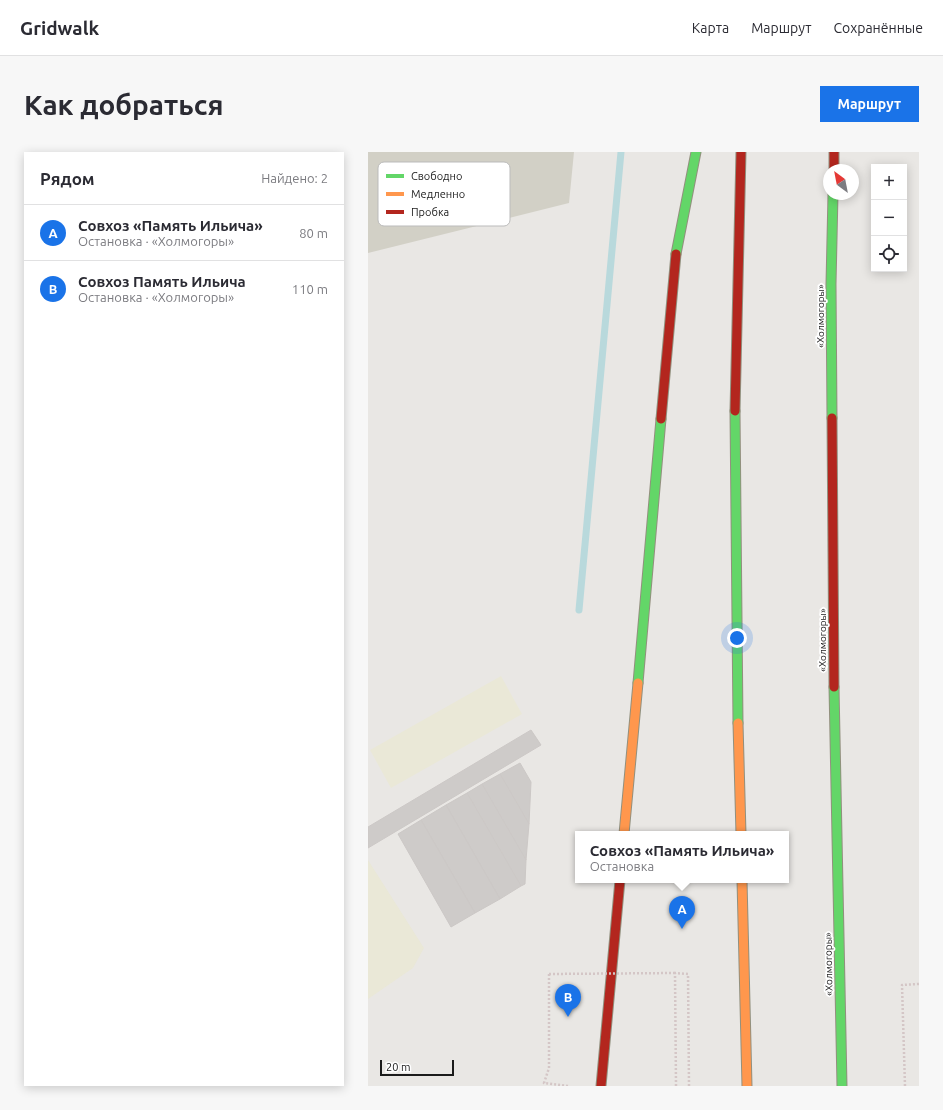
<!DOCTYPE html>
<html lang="ru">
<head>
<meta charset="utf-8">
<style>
	body { margin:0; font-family:Ubuntu,sans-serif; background:#f7f7f7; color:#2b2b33 }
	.controls { position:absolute; right:12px; top:12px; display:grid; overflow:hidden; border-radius:0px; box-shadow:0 2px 10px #0003 }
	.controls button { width:36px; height:36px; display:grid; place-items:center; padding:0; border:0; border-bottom:1px solid #e1e1e2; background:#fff; color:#2b2b33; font:20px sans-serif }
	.compass { position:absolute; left:455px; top:12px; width:36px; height:36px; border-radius:50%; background:#fff; box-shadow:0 2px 10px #0003; rotate:328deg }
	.scale { position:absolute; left:12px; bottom:10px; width:74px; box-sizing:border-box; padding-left:4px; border:2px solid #1b1b1b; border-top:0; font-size:11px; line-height:14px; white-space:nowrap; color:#1b1b1b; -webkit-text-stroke:3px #fff; paint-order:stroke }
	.you { position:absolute; left:369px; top:486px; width:14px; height:14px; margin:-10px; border:3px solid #fff; border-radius:50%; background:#1a73e8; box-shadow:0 0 0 6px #1a73e833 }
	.badge { display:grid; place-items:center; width:26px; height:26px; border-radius:50%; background:#1a73e8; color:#fff; font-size:13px; font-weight:700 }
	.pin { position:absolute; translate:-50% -33px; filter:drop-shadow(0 1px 2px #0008) }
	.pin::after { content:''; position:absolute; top:21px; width:14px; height:12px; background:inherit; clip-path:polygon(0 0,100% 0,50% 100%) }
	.popup { position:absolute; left:207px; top:679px; width:214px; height:52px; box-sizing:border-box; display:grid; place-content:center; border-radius:0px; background:#fff; filter:drop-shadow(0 1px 3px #0005); font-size:13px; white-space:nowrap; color:#7c7c81 }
	.popup b { font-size:15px; color:#2b2b33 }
	.popup::after { content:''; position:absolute; left:50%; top:100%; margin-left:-8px; border:8px solid transparent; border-top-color:#fff }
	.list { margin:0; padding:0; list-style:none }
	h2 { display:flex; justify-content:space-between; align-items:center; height:52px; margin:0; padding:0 16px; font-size:17px }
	h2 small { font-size:13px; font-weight:400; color:#7c7c81 }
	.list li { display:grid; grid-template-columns:26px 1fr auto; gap:12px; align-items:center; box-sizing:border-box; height:56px; padding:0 16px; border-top:1px solid #e1e1e2 }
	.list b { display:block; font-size:15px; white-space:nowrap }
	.list p { margin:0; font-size:13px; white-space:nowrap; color:#7c7c81 }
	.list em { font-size:13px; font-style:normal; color:#7c7c81 }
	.icon { flex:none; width:22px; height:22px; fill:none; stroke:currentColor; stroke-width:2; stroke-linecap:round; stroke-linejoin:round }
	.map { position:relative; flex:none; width:551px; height:934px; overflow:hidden; border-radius:0px }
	header { display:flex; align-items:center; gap:24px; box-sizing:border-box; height:56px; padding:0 20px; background:#fff; border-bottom:1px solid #e1e1e2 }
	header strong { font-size:19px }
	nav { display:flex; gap:22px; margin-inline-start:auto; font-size:14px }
	.intro { display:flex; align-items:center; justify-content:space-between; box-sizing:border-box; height:96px; padding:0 24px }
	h1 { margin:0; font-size:28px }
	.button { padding:10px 18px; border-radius:0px; background:#1a73e8; color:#fff; font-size:14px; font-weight:700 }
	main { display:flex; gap:24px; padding:0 24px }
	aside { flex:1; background:#fff; border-radius:0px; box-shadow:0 2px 10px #0003 }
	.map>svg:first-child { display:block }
</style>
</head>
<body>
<header>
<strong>Gridwalk</strong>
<nav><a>Карта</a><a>Маршрут</a><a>Сохранённые</a></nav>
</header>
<div class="intro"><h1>Как добраться</h1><a class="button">Маршрут</a></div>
<main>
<aside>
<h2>Рядом<small>Найдено: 2</small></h2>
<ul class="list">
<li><span class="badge">A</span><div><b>Совхоз «Память Ильича»</b><p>Остановка · «Холмогоры»</p></div><em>80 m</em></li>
<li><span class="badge">B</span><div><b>Совхоз Память Ильича</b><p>Остановка · «Холмогоры»</p></div><em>110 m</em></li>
</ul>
</aside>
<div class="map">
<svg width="551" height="934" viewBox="0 0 551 934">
	<rect width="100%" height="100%" fill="#e9e7e4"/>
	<path fill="#d2d0c6" d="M 0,0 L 206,0 L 201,51 L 0,101 Z"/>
	<g fill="#eae8d7">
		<path d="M 133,524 L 154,562 L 23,636 L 2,598 Z"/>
		<path d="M 0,708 L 56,796 L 45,816 L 0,847 Z"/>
	</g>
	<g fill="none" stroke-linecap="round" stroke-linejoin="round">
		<path stroke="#b9d9dc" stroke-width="7" d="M 211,458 L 253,0"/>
	</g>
	<g fill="#cecbc9" stroke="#ccc8c6">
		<path d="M 163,578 L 173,593 L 0,696 L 0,675 Z"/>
		<path d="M 152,611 L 163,630 L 161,672 L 132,622 Z"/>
		<path d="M 132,622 L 161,672 L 158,708 L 114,632 Z"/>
		<path d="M 114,632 L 158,708 L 157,732 L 153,734 L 99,641 Z"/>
		<path d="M 99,641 L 153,734 L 132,747 L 78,653 Z"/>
		<path d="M 78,653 L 132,747 L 107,761 L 53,668 Z"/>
		<path d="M 53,668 L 107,761 L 83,775 L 30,682 Z"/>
	</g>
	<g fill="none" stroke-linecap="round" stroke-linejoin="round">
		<g stroke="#92907e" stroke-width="11">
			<g id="fast">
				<path d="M 308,102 L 328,0"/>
				<path d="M 367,259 L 370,571"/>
				<path d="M 464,266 L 463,132 L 465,42"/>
				<path d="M 270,531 L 293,267"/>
				<path d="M 466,535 L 474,934"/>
			</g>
		</g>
		<g stroke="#92907e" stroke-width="11">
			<g id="slow">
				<path d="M 370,571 L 373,682"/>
				<path d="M 256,682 L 270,531"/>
				<path d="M 374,728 L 379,934"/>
			</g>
		</g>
		<g stroke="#92907e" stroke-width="11">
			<g id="jam">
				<path d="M 466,0 L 466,18"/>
				<path d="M 367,259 L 373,0"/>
				<path d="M 464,266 L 466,535"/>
				<path d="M 293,267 L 308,102"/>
				<path d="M 233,934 L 252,728"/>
			</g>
		</g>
		<g stroke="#d4c6c6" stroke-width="2.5" stroke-dasharray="2 2" stroke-linecap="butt">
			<path d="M 181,822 L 181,916 L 176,931 L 200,934"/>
			<path d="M 308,934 L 307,821 L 320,822 L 321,934"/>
			<path d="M 537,934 L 534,833 L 551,832"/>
		</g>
		<use href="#fast" stroke="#63d668" stroke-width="9"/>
		<use href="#slow" stroke="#ff974d" stroke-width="9"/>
		<use href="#jam" stroke="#b3261e" stroke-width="9"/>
		<path stroke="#d4c6c6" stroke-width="2.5" stroke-dasharray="2 2" stroke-linecap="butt" d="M 181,822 L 307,821"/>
	</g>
	<g text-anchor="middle" stroke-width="3.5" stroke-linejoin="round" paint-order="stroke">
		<g font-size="10" fill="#1b1b1b" stroke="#fff">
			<text transform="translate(452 164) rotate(-90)" y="4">«Холмогоры»</text>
			<text transform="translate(454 488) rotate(-90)" y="4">«Холмогоры»</text>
			<text transform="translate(460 812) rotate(-91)" y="4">«Холмогоры»</text>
		</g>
	</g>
	<rect x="10" y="10" width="132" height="64" rx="6" fill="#fff" stroke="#bbb" stroke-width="1"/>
	<rect x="18" y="22" width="18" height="4" fill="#63d668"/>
	<rect x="18" y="40" width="18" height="4" fill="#ff974d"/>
	<rect x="18" y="58" width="18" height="4" fill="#b3261e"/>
	<g font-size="11" fill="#1b1b1b">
		<text x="43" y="28">Свободно</text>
		<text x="43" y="46">Медленно</text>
		<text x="43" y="64">Пробка</text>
	</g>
</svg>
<div class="controls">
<button>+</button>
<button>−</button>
<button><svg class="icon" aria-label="locate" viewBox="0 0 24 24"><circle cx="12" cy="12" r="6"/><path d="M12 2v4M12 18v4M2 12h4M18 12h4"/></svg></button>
</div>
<svg class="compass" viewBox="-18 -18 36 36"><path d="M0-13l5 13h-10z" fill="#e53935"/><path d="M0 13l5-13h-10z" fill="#7c7c81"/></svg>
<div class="scale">20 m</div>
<div class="you"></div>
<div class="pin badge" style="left:314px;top:777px">A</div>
<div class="popup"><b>Совхоз «Память Ильича»</b>Остановка</div>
<div class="pin badge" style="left:200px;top:865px">B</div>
</div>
</main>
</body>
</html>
